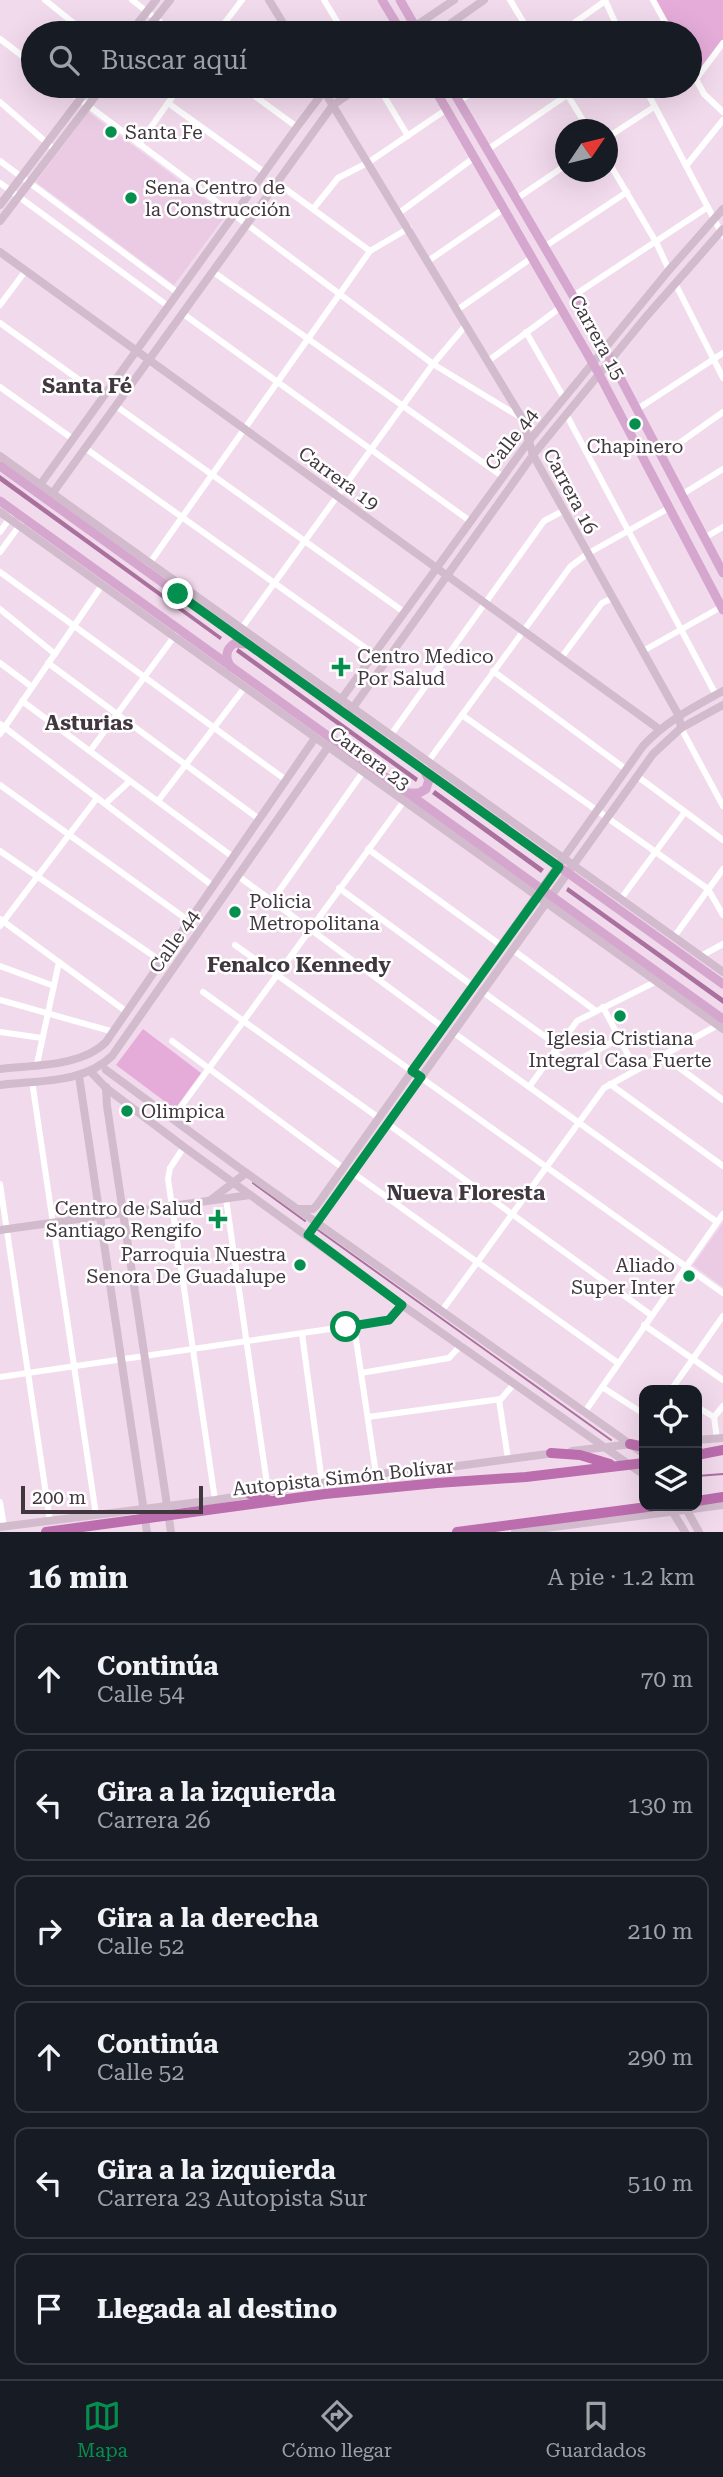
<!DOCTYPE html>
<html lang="es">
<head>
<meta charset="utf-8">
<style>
	body { margin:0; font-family:"Roboto Serif",serif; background:#242831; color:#f1f3f6 }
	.controls { position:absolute; right:21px; bottom:21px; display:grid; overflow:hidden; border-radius:14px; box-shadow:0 7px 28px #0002 }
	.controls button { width:63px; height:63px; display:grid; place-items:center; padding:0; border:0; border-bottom:2px solid #363941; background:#171b24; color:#f1f3f6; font:35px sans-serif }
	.compass { position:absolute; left:555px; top:119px; width:63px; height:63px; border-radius:50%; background:#171b24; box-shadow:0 7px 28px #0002; rotate:55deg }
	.scale { position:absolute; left:21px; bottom:18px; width:182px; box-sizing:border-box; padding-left:7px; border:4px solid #41373f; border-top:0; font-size:19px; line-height:24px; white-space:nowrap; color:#41373f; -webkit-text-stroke:5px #fff; paint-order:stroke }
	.stop { position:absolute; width:21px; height:21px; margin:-16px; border:5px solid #048f4e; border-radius:50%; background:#fff }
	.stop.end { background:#048f4e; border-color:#fff; box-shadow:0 2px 7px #0008 }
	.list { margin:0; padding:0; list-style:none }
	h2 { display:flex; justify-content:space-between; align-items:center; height:91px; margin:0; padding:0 28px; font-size:30px }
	h2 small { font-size:23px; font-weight:400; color:#9ea1a6 }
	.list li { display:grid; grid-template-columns:46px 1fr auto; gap:21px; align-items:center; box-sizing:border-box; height:112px; margin:0 14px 14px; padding:0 14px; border:2px solid #363941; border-radius:14px }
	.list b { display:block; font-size:26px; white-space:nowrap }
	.list p { margin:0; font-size:23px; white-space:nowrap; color:#9ea1a6 }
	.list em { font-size:23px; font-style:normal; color:#9ea1a6 }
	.icon { flex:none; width:38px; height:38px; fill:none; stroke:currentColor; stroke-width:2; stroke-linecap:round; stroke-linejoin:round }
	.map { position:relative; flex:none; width:723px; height:1532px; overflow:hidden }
	.search { position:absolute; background:#171b24; box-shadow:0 7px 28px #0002; left:21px; right:21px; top:21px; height:77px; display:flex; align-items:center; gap:18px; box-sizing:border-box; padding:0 24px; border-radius:38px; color:#9ea1a6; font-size:26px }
	.sheet { height:847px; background:#171b24 }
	nav { display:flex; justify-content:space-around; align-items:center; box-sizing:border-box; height:98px; border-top:2px solid #363941; background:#171b24; font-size:19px; color:#9ea1a6 }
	nav a { display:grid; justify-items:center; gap:4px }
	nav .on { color:#048f4e }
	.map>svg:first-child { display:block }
</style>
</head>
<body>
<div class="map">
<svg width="723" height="1532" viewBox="0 0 723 1532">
	<rect width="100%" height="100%" fill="#f2daed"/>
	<g fill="#eacbe3">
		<path d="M 88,112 L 226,215 L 174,285 L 36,182 Z"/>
		<path d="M 723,1223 L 723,1287 L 693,1265 Z"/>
	</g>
	<g fill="#e5acd9">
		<path d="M 654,0 L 723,0 L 723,43 L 696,79 L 690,67 L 690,33 L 672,33 Z"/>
		<path d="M 143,1029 L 201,1073 L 175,1109 L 116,1065 Z"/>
	</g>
	<g fill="#aa719f">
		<path d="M 0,475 L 222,637 L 220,640 L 0,481 Z"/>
		<path d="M 238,648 L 418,778 L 416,782 L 236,652 Z"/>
		<path d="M 435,790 L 544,869 L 541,873 L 432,794 Z"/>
		<path d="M 568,887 L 723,998 L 723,1004 L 566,891 Z"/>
	</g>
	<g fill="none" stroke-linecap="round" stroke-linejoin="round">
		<g stroke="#aa719f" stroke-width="2">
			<path d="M 253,1183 L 305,1221"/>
			<path d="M 318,1230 L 611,1440"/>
			<path d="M 697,1476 L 723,1474"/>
		</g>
		<g stroke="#fff" stroke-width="6">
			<path d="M 45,0 L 86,33"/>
			<path d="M 132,0 L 174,33"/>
			<path d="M 324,0 L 344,33"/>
			<path d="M 510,0 L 530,33"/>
			<path d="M 605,0 L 620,33"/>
			<path d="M 653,0 L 671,33"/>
			<path d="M 217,33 L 242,0"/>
			<path d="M 560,33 L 605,1"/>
			<path d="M 0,39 L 33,64"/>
			<path d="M 690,68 L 704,94 L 723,112"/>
			<path d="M 696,79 L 723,43"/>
			<path d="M 62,86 L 433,364 L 520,417"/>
			<path d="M 241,86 L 297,127"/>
			<path d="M 378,86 L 408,136"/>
			<path d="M 562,86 L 589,130"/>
			<path d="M 644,86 L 723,236"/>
			<path d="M 459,101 L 482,86"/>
			<path d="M 0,102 L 54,149"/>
			<path d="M 168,103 L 264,172"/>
			<path d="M 608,137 L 654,107"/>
			<path d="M 139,144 L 180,86"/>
			<path d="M 487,150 L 567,95"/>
			<path d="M 0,161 L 178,293"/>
			<path d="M 608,161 L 656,242 L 669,270"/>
			<path d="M 686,166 L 723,120"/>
			<path d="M 276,182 L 370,251"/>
			<path d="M 0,183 L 168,306"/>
			<path d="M 516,199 L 566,165"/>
			<path d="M 313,209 L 338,178 L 369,162 L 447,109"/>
			<path d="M 399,213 L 475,157"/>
			<path d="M 544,247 L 627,192"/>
			<path d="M 428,261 L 505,208"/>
			<path d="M 212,271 L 502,476"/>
			<path d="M 676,285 L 723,378"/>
			<path d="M 573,296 L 708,207"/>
			<path d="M 0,305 L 26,270"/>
			<path d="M 457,310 L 533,257"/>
			<path d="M 182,313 L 470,521"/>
			<path d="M 0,323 L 103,397"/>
			<path d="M 526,332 L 564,398"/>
			<path d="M 488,361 L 561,307"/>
			<path d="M 0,387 L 73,439"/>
			<path d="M 116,406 L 404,612"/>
			<path d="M 636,410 L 723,353"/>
			<path d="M 566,414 L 716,695"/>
			<path d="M 85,448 L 374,654"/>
			<path d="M 661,456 L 723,412"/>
			<path d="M 681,495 L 723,469"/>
			<path d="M 0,532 L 11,516"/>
			<path d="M 704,538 L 723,527"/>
			<path d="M 0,552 L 22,522"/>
			<path d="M 149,564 L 370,251 L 409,228"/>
			<path d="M 0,572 L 286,780"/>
			<path d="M 0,609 L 55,654"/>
			<path d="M 241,629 L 433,364 L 466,325"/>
			<path d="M 643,651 L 721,607"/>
			<path d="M 561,658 L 602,603 L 613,598"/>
			<path d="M 0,663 L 32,687"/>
			<path d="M 48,663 L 259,819"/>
			<path d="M 493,671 L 627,770"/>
			<path d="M 22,701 L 233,857"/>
			<path d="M 462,715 L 708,889 L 723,915"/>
			<path d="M 0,724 L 213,886"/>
			<path d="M 681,728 L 723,806"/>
			<path d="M 0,734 L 102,585"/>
			<path d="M 390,736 L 544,521 L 563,511"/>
			<path d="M 90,751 L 176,634"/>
			<path d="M 427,763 L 570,567 L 587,554 L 669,508"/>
			<path d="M 637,776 L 723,840"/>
			<path d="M 0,785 L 189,921"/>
			<path d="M 158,801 L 245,687"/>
			<path d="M 105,804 L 130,781"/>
			<path d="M 368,849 L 502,946"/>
			<path d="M 0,851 L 161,961"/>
			<path d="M 238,876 L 444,1028"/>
			<path d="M 339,888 L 473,986"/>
			<path d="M 620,900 L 685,812"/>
			<path d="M 272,901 L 363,772"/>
			<path d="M 0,919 L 127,1012"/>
			<path d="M 0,926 L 97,798"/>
			<path d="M 674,937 L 723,869"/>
			<path d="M 235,945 L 723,1293"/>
			<path d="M 513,950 L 596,1011"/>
			<path d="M 701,956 L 723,944"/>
			<path d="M 0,966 L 54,986"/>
			<path d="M 203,992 L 379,1118"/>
			<path d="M 483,992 L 558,1046"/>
			<path d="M 0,1000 L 114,1032"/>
			<path d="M 603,1007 L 636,1070"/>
			<path d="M 0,1032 L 42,1038"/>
			<path d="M 454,1033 L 717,1222"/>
			<path d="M 172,1041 L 343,1168"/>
			<path d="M 554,1052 L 566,1062 L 572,1063 L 619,1039"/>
			<path d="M 662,1055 L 723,1100"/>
			<path d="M 37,1064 L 59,962"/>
			<path d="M 32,1081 L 96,1515"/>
			<path d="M 610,1084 L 723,1166"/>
			<path d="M 529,1087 L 577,1021 L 657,981"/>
			<path d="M 172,1119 L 404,801"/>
			<path d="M 388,1124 L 651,1315"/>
			<path d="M 184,1147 L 170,1168 L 168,1179 L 215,1500"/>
			<path d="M 353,1173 L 618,1363"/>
			<path d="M 0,1184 L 50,1521"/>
			<path d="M 226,1199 L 268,1491"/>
			<path d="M 441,1312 L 604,1088 L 718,1025"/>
			<path d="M 644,1325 L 723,1380"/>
			<path d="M 354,1326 L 376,1474"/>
			<path d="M 302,1334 L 322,1482"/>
			<path d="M 361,1373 L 449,1358 L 461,1345"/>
			<path d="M 0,1377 L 385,1321 L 391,1318 L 402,1305"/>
			<path d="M 602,1387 L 644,1414"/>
			<path d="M 671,1390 L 723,1316"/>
			<path d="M 499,1400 L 508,1459"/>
			<path d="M 697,1407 L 714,1417"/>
			<path d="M 584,1413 L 723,1214"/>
			<path d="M 368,1417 L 501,1399 L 514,1384"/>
			<path d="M 717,1439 L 714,1417 L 723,1406"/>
			<path d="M 0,1502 L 4,1527"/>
		</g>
		<g stroke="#d1bbcc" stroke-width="8">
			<path d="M 269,0 L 289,33"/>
			<path d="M 130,33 L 156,0"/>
			<path d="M 144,33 L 170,0"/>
			<path d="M 405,33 L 454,0"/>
			<path d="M 437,33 L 484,0"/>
			<path d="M 321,86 L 522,418 L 533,455 L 679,716 L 681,728"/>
			<path d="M 0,205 L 90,86"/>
			<path d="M 0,221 L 103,86"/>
			<path d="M 0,252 L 659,729"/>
			<path d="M 0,456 L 723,972"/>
			<path d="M 40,485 L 297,127 L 324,91 L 332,86"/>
			<path d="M 52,494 L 333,105 L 361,86"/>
			<path d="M 0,512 L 723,1029"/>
			<path d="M 340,701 L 529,441 L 669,270 L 723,209"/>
			<path d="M 352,709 L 533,455 L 645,318 L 723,229"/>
			<path d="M 0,1069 C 34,1065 81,1067 106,1042 L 315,738"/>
			<path d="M 106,1070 L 238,1167 L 644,1454"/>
			<path d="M 90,1071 L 106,1088 L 184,1147 L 402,1305 L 644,1475"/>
			<path d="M 79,1076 L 147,1532"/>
			<path d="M 0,1085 C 37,1080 83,1084 112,1056 L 328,747"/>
			<path d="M 106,1087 L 107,1106 L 171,1532"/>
			<path d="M 212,1199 L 246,1173"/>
			<path d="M 299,1209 L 313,1209 L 317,1205 L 643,746 C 666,721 694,707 723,691"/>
			<path d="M 0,1230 L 250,1195"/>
			<path d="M 308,1235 L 653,754 L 681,728 L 723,705"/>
			<path d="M 697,1440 L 723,1438"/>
			<path d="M 572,1451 L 632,1444"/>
			<path d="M 669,1506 L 685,1532"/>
			<path d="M 685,1507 L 699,1532"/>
			<path d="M 0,1527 L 215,1500 L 376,1474 L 435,1469 L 555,1453"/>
			<path d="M 515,1532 L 723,1505"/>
		</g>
		<g stroke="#d6a7ce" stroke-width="9">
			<path d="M 382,0 L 402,33"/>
			<path d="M 400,0 L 419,33"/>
			<path d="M 433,86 L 599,374 L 723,610"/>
			<path d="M 450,86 L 613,364 L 723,573"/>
			<path d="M 0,466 L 723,984"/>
			<path d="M 0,501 L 723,1019"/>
			<path d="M 231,667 C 225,658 225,649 235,643 L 245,644"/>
			<path d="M 410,793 L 419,793 L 426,789 L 429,780 L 425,772"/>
		</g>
		<g stroke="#bb6dad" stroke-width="10">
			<path d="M 630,1444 L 644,1447"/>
			<path d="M 551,1453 L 580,1455 L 610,1464"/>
			<path d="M 697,1455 L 723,1450"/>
			<path d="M 250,1494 L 268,1500"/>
			<path d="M 697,1501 L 723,1497"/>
			<path d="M 46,1532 L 325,1494 L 437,1483 L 526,1477 L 644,1463"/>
			<path d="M 457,1532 L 655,1506"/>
		</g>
	</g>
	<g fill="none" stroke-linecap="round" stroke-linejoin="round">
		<path stroke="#048f4e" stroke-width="9" d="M 178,594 L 559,867 L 412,1071 L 421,1077 L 308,1235 L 402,1305 L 389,1320 L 346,1327"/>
	</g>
	<g fill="#048f4e" stroke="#fff" stroke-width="2.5">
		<circle cx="111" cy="132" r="7"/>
		<circle cx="131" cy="198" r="7"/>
		<circle cx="635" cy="424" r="7"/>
		<path d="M337.5 656.5h7v7h7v7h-7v7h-7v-7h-7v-7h7z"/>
		<circle cx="235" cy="912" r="7"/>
		<circle cx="620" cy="1016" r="7"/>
		<circle cx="127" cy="1111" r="7"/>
		<path d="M214.5 1208.5h7v7h7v7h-7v7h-7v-7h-7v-7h7z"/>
		<circle cx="300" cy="1265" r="7"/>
		<circle cx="689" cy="1276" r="7"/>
	</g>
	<g text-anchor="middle" stroke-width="5" stroke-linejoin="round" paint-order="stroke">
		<g font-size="19" fill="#41373f" stroke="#fff" text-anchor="start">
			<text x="125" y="139">Santa Fe</text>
			<text x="145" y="194">Sena Centro de<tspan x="145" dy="22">la Construcción</tspan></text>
			<text x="635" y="453" text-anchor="middle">Chapinero</text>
			<text x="357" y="663">Centro Medico<tspan x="357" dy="22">Por Salud</tspan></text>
			<text x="249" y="908">Policia<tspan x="249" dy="22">Metropolitana</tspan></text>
			<text x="620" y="1045" text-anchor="middle">Iglesia Cristiana<tspan x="620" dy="22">Integral Casa Fuerte</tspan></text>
			<text x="141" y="1118">Olimpica</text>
			<text x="202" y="1215" text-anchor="end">Centro de Salud<tspan x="202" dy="22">Santiago Rengifo</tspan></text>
			<text x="286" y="1261" text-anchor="end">Parroquia Nuestra<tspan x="286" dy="22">Senora De Guadalupe</tspan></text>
			<text x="675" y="1272" text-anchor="end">Aliado<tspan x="675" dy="22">Super Inter</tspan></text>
		</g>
		<g font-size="19" fill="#41373f" stroke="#fff">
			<text transform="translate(598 337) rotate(61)" y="7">Carrera 15</text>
			<text transform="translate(511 439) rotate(-52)" y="7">Calle 44</text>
			<text transform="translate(339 478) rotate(36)" y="7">Carrera 19</text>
			<text transform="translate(571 491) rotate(62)" y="7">Carrera 16</text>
			<text transform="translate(370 758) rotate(36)" y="7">Carrera 23</text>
			<text transform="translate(174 941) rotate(-55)" y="7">Calle 44</text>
			<text transform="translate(343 1477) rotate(-6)" y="7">Autopista Simón Bolívar</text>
		</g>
		<g font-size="21" font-weight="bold" fill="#41373f" stroke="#fff">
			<text x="87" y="393">Santa Fé</text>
			<text x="89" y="730">Asturias</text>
			<text x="299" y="972">Fenalco Kennedy</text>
			<text x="466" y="1200">Nueva Floresta</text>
		</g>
	</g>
</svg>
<div class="controls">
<button><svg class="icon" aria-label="locate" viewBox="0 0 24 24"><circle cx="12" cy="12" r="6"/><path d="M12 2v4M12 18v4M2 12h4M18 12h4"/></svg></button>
<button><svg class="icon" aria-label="layers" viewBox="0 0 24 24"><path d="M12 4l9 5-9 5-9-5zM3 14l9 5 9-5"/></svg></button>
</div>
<svg class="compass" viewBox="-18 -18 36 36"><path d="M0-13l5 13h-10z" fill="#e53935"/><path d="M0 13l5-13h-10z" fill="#9ea1a6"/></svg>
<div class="scale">200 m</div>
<div class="stop" style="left:346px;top:1327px"></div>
<div class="stop end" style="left:178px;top:594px"></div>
<div class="search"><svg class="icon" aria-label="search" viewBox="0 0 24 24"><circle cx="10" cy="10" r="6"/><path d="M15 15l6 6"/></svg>Buscar aquí</div>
</div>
<section class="sheet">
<h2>16 min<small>A pie · 1.2 km</small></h2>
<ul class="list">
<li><svg class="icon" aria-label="ahead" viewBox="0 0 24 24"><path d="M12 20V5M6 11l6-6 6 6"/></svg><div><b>Continúa</b><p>Calle 54</p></div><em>70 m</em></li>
<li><svg class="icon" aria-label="left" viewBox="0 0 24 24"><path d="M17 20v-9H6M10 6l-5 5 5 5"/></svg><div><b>Gira a la izquierda</b><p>Carrera 26</p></div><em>130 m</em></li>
<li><svg class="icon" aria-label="right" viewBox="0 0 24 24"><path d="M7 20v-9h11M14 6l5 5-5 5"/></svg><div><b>Gira a la derecha</b><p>Calle 52</p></div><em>210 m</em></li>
<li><svg class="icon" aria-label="ahead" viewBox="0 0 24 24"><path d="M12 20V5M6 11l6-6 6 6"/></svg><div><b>Continúa</b><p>Calle 52</p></div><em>290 m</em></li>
<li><svg class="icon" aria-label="left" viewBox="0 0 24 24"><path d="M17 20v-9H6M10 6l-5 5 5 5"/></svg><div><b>Gira a la izquierda</b><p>Carrera 23 Autopista Sur</p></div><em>510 m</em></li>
<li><svg class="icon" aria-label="arrive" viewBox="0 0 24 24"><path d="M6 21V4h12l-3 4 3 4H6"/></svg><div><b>Llegada al destino</b></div></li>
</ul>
</section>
<nav>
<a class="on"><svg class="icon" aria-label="map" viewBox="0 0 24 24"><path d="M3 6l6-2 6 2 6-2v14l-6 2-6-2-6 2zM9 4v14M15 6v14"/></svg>Mapa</a>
<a><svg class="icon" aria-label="directions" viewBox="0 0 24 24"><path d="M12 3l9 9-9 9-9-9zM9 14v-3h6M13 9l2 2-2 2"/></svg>Cómo llegar</a>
<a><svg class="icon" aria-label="saved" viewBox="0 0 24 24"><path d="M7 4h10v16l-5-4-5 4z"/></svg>Guardados</a>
</nav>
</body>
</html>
